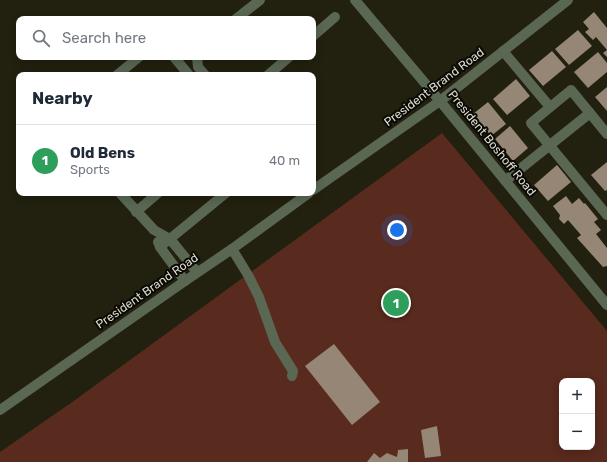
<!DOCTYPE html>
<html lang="en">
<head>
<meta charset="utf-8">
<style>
	body { margin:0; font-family:Rubik,sans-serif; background:#f2f2f3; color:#1f2937 }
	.controls { position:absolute; right:12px; bottom:12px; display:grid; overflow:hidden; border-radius:8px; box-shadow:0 2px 10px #0003 }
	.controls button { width:36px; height:36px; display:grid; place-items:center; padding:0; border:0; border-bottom:1px solid #e0e1e3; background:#fff; color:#1f2937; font:20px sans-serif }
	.you { position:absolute; left:397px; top:230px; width:14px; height:14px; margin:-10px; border:3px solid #fff; border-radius:50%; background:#1a73e8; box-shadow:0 0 0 6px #1a73e833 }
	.badge { display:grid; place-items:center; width:26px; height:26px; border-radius:50%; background:#65638d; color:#fff; font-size:13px; font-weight:700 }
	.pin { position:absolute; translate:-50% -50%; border:2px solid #fff; box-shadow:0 1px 4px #0006 }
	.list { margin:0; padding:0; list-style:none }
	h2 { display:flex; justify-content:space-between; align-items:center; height:52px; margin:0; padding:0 16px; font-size:17px }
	h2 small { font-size:13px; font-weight:400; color:#747a83 }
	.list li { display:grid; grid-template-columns:26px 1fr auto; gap:12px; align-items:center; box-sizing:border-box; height:72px; padding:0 16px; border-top:1px solid #e0e1e3 }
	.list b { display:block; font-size:15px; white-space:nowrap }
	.list p { margin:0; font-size:13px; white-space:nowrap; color:#747a83 }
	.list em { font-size:13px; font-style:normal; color:#747a83 }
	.icon { flex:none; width:22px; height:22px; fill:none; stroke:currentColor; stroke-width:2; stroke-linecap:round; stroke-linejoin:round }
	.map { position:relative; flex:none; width:607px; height:462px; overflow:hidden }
	.search { position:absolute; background:#fff; box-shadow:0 2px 10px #0003; left:16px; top:16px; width:300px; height:44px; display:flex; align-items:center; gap:10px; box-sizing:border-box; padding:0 14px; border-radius:8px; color:#747a83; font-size:15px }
	.panel { position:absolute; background:#fff; box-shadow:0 2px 10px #0003; left:16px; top:72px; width:300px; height:124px; border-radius:8px }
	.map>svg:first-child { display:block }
</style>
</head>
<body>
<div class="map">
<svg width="607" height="462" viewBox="0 0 607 462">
	<rect width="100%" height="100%" fill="#22200e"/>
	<path fill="#592a1e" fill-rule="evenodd" d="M 442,133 L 607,331 L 607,462 L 0,462 L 0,452 L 75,400 ZM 562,381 L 592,381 L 592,447 L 562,447 Z"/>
	<g fill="#968675">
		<path d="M 594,12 L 607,28 L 607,57 L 603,53 L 607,50 L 596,37 L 593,40 L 585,32 L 589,29 L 583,22 Z"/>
		<path d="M 578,30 L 592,46 L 569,65 L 555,49 Z"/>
		<path d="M 552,51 L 566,67 L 543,86 L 529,70 Z"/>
		<path d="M 598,52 L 607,63 L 607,72 L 588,88 L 574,72 Z"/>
		<path d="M 516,79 L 530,96 L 507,115 L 493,99 Z"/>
		<path d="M 607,87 L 607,111 L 595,97 Z"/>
		<path d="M 488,102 L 506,124 L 491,136 L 473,114 Z"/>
		<path d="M 510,126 L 528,148 L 513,161 L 495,139 Z"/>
		<path d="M 607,162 L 607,190 L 605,191 L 591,175 Z"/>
		<path d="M 557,165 L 571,182 L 548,201 L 534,185 Z"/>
		<path d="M 566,196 L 572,204 L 579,198 L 584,204 L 585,203 L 598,219 L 594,222 L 601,230 L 596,234 L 607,248 L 607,266 L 603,267 L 577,238 L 581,235 L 568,220 L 564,224 L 559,219 L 560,215 L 553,206 Z"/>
		<path d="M 334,344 L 380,402 L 352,425 L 305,366 Z"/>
		<path d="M 437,426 L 441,456 L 425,458 L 421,430 Z"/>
		<path d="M 408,449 L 408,462 L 367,462 L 374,453 L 380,458 L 387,453 L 397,457 L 398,450 Z"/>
	</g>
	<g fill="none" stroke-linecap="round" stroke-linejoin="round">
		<g stroke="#596753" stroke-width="10">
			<path d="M 355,0 L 440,101 L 607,305"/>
			<path d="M 236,19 L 260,0"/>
			<path d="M 313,36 L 335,17"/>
			<path d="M 503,51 L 550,107"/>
			<path d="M 174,57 L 189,75"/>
			<path d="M 197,57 L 198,67 L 205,75"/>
			<path d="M 117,75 L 139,57"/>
			<path d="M 268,75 L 289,57"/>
			<path d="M 607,134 L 571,90 L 531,123 L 607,215"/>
			<path d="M 505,181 L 590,113"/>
			<path d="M 313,190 L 440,101 L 568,0"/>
			<path d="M 120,193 L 154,230 L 170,239 L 197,272"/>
			<path d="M 136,212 L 158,193"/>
			<path d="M 158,242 L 160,247 L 185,281"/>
			<path d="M 160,247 L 226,193"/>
			<path d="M 232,249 L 248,275 L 259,297 L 275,342 L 293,371 L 292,376"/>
			<path d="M 0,410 L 185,281 L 232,249 L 309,193"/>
		</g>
	</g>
	<g text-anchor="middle" stroke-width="4" stroke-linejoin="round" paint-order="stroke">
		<g font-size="12" fill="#dddcd0" stroke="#0a0904">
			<text transform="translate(434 87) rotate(-37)" y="4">President Brand Road</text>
			<text transform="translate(492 143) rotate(51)" y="4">President Boshoff Road</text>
			<text transform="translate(147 291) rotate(-35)" y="4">President Brand Road</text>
		</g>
	</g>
</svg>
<div class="controls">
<button>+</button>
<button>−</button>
</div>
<div class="you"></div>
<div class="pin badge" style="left:396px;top:303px;background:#2e9e5b">1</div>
<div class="search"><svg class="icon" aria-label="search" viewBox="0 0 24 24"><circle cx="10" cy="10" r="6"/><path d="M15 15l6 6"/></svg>Search here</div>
<section class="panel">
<h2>Nearby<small></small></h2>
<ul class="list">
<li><span class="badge" style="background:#2e9e5b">1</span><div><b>Old Bens</b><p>Sports</p></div><em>40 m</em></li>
</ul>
</section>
</div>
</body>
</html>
